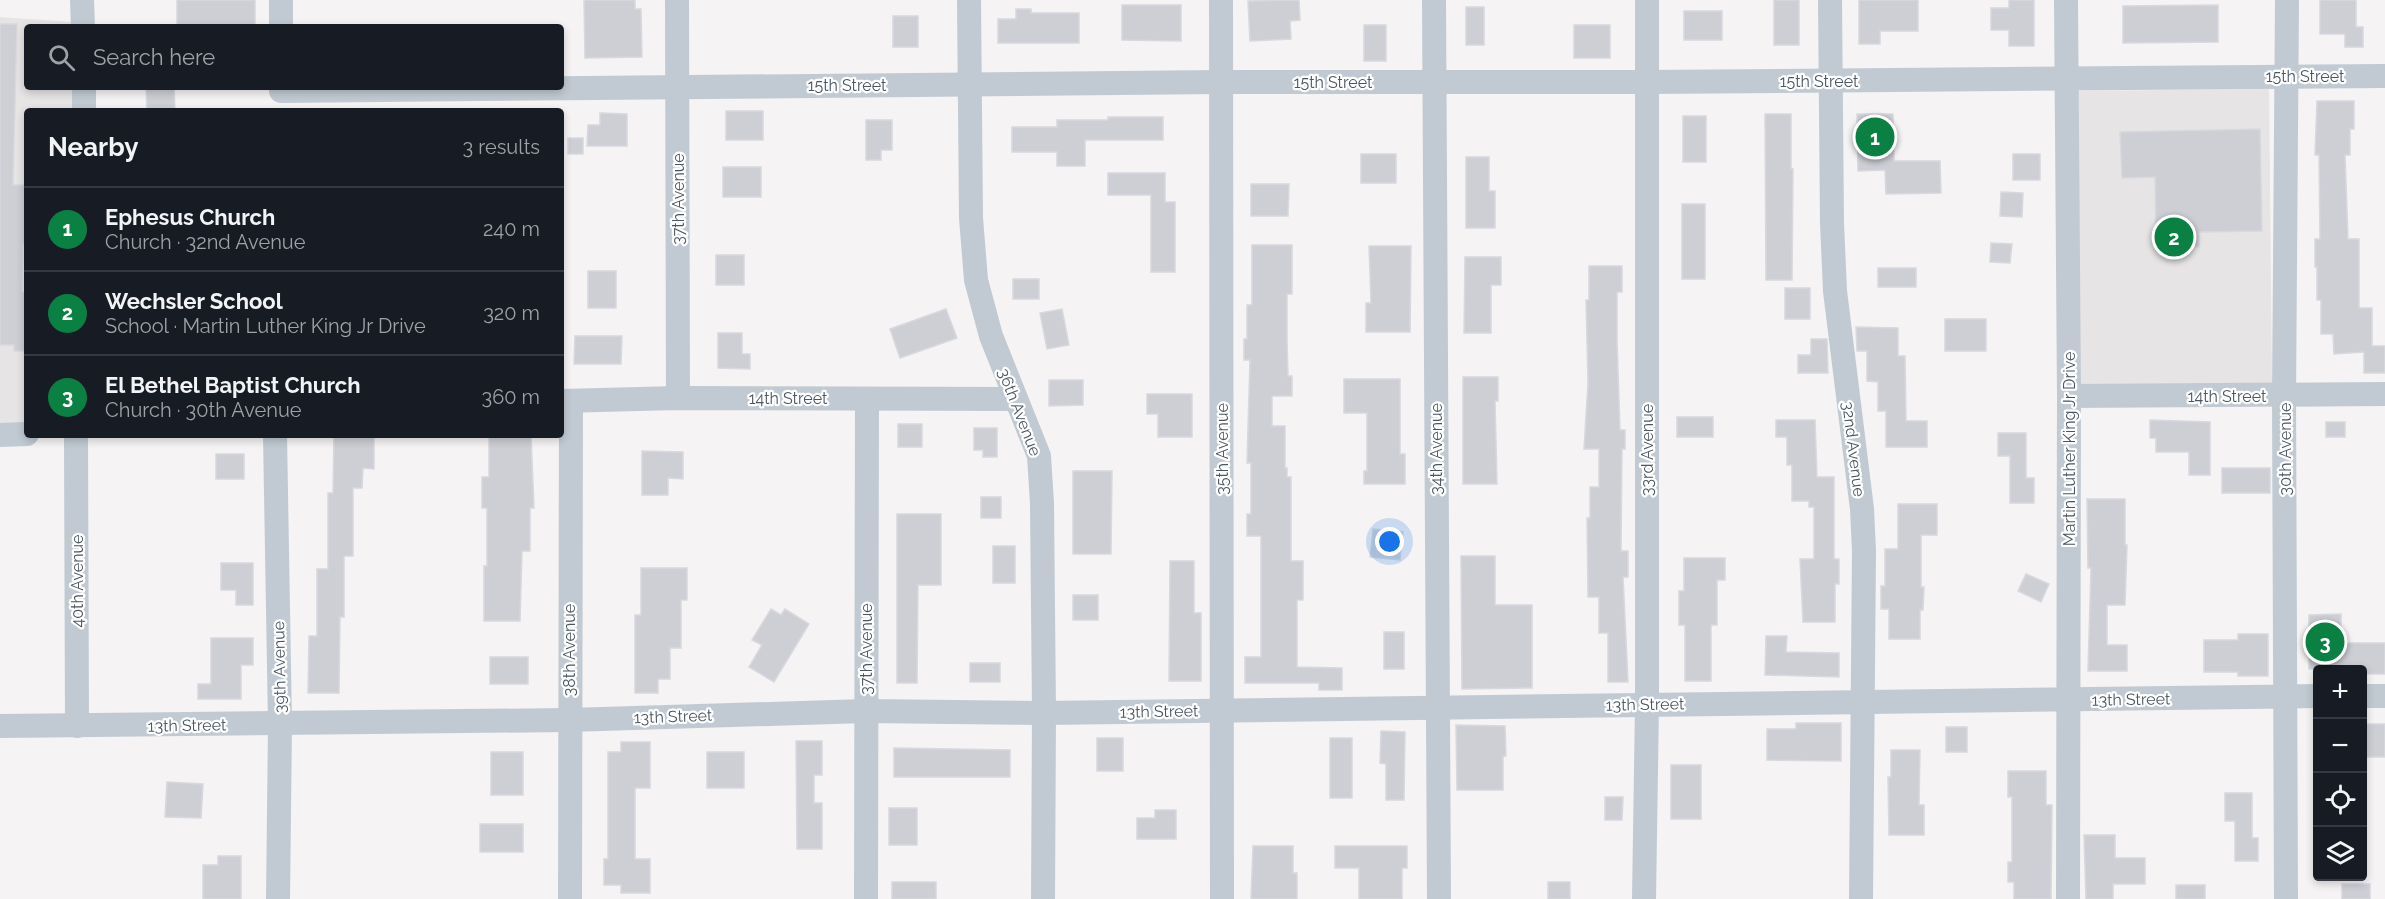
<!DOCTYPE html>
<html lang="en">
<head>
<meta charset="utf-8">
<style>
	body { margin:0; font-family:Raleway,sans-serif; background:#242831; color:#f1f3f6 }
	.controls { position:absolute; right:18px; bottom:18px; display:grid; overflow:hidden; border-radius:6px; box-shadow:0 3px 9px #0003 }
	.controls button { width:54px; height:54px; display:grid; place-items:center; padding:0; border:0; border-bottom:2px solid #363941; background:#171b24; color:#f1f3f6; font:30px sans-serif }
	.you { position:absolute; left:1390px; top:542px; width:21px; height:21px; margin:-15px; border:4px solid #fff; border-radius:50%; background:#1a73e8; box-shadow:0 0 0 9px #1a73e833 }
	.badge { display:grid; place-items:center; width:39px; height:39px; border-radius:50%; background:#0b8043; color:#fff; font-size:20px; font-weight:700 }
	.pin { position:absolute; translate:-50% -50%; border:3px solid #fff; box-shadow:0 2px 6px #0006 }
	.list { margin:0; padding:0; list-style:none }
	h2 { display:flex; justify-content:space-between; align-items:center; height:78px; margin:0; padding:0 24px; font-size:26px }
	h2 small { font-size:20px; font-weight:400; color:#9ea1a6 }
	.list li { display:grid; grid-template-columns:39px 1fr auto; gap:18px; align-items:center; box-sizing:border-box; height:84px; padding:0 24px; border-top:2px solid #363941 }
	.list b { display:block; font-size:22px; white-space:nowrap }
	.list p { margin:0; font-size:20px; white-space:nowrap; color:#9ea1a6 }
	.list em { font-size:20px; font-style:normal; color:#9ea1a6 }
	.icon { flex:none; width:33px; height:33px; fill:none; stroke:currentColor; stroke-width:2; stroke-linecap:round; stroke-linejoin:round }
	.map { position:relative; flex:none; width:2385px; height:899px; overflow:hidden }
	.search { position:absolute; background:#171b24; box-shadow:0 3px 9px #0003; left:24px; top:24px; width:540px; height:66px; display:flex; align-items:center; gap:15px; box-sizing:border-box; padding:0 21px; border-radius:6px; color:#9ea1a6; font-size:22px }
	.panel { position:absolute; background:#171b24; box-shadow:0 3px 9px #0003; left:24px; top:108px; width:540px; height:330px; border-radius:6px }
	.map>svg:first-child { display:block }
</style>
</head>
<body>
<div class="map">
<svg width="2385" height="899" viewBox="0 0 2385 899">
	<rect width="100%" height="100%" fill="#f5f3f3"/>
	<g fill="#e6e4e5">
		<path d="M 0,17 L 72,22 L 72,27 L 27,27 L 27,87 L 72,87 L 73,111 L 27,111 L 27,424 L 0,424 Z"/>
		<path d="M 2269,89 L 2272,384 L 2078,385 L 2076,91 Z"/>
	</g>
	<g fill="#cdcfd5" stroke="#d7d9de" stroke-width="1.5">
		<rect x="177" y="0" width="78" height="27"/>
		<path d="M 584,0 L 635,0 L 635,9 L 641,9 L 642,57 L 585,58 Z"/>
		<path d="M 1299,0 L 1300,20 L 1290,21 L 1291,39 L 1250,41 L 1248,1 Z"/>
		<rect x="1774" y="0" width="25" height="45"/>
		<path d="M 1859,0 L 1918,0 L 1918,31 L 1880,31 L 1880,44 L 1859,44 Z"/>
		<path d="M 2009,0 L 2034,0 L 2034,46 L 2009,46 L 2009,30 L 1991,30 L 1991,8 L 2009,8 Z"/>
		<path d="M 2320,0 L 2356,0 L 2356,27 L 2363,27 L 2363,47 L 2345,47 L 2345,34 L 2320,34 Z"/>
		<path d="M 1122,5 L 1181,5 L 1181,41 L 1122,40 Z"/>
		<path d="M 2218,5 L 2218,42 L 2123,43 L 2123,6 Z"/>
		<rect x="1466" y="7" width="18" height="38"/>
		<path d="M 1016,9 L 1031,9 L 1031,13 L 1079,13 L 1079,43 L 998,43 L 998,19 L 1016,19 Z"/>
		<rect x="1684" y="11" width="38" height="29"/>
		<rect x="893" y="16" width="25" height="31"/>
		<path d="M 0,24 L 17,24 L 13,185 L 27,185 L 27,244 L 23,244 L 22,292 L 27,292 L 27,351 L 14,351 L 14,345 L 0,345 Z"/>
		<rect x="1364" y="25" width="22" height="36"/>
		<rect x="1574" y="25" width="36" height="33"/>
		<path d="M 146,87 L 174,87 L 175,111 L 147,111 Z"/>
		<path d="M 2317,101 L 2354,101 L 2354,129 L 2350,129 L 2350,155 L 2345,155 L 2348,239 L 2359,239 L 2359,308 L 2372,308 L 2372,346 L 2385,346 L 2385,373 L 2364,373 L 2364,352 L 2334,354 L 2333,334 L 2321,334 L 2321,300 L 2317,300 L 2317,267 L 2315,267 L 2315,239 L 2320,239 L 2319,155 L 2315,155 Z"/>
		<rect x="726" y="111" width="37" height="29"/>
		<path d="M 600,113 L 627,114 L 627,146 L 587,146 L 588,125 L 600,125 Z"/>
		<path d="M 1765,114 L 1791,114 L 1791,169 L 1793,169 L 1792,280 L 1766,280 Z"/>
		<path d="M 1857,114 L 1893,114 L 1894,161 L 1940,161 L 1941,193 L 1886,194 L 1885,170 L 1858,171 Z"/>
		<rect x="1683" y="116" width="23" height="46"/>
		<path d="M 1108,117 L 1163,117 L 1163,140 L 1085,140 L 1085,166 L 1057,166 L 1057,152 L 1012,152 L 1012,127 L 1057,127 L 1057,120 L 1108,120 Z"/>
		<path d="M 866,120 L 892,120 L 892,150 L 881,150 L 881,160 L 866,160 Z"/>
		<path d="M 2260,129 L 2262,231 L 2199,232 L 2199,247 L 2156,247 L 2155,177 L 2122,178 L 2120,132 Z"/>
		<rect x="568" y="138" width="15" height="16"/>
		<rect x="1361" y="154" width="35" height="29"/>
		<rect x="2013" y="154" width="27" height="26"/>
		<path d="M 1466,157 L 1489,157 L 1489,191 L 1495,191 L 1495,228 L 1466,228 Z"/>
		<rect x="723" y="167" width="38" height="30"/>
		<path d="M 1108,173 L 1165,173 L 1165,202 L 1175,202 L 1175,272 L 1151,272 L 1151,195 L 1108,195 Z"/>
		<path d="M 1251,184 L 1289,184 L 1288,216 L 1251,216 Z"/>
		<path d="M 2001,192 L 2023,193 L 2022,217 L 2000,216 Z"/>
		<rect x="1682" y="204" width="23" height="75"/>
		<path d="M 1991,243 L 2012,244 L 2010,263 L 1990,262 Z"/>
		<path d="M 1252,245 L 1292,245 L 1292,294 L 1287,294 L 1287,339 L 1288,376 L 1292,376 L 1292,396 L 1272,396 L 1272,426 L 1285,426 L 1285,468 L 1287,468 L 1287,477 L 1291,477 L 1291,561 L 1303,561 L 1303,600 L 1297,600 L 1297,667 L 1342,668 L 1342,690 L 1319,690 L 1319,683 L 1245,683 L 1245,657 L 1261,657 L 1261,536 L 1247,536 L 1247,514 L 1251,514 L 1251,463 L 1247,463 L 1250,360 L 1244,360 L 1244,339 L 1247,339 L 1247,305 L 1252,305 Z"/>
		<path d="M 1369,246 L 1411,246 L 1410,332 L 1366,332 L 1366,303 L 1371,303 Z"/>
		<rect x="716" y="255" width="28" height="30"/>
		<path d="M 1465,257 L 1501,257 L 1501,285 L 1491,285 L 1491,333 L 1464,333 Z"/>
		<path d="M 1589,266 L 1622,266 L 1622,292 L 1617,292 L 1617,340 L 1620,430 L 1625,430 L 1625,449 L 1622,449 L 1621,551 L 1628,551 L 1628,577 L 1623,577 L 1628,682 L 1608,682 L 1608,633 L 1599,633 L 1599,597 L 1588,597 L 1587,518 L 1590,518 L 1590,487 L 1599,487 L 1599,449 L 1584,449 L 1588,383 L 1586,300 L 1589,300 Z"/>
		<rect x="1878" y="268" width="38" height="19"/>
		<rect x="588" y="271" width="28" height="37"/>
		<rect x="1013" y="279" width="26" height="20"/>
		<rect x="1785" y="288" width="25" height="31"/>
		<path d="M 946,309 L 957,338 L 900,358 L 890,329 Z"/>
		<path d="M 1062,309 L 1069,345 L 1047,349 L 1040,313 Z"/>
		<rect x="1945" y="319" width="41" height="32"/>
		<path d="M 1856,327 L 1898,328 L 1898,356 L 1905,356 L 1906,421 L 1927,421 L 1927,447 L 1886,447 L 1886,411 L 1878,411 L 1878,382 L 1867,381 L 1867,351 L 1857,351 Z"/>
		<path d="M 718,333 L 742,333 L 742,354 L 750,354 L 750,369 L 718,368 Z"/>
		<path d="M 575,336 L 622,336 L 621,364 L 574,364 Z"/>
		<path d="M 1811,339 L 1827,339 L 1828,373 L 1798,373 L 1798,355 L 1811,355 Z"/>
		<path d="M 1463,377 L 1498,377 L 1498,401 L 1495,401 L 1497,484 L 1463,484 Z"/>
		<path d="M 1344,379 L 1400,379 L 1400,454 L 1405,454 L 1405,484 L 1364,484 L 1364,471 L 1367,471 L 1367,413 L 1344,413 Z"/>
		<path d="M 1049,380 L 1083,380 L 1083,405 L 1049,406 Z"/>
		<path d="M 1147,394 L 1192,394 L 1192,437 L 1158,437 L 1158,414 L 1147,414 Z"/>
		<rect x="1677" y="417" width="36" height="20"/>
		<path d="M 1776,420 L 1815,420 L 1817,477 L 1834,477 L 1834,559 L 1839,559 L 1839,584 L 1835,584 L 1835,622 L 1803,622 L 1800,559 L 1814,559 L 1814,507 L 1809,507 L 1809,501 L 1792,501 L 1792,465 L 1787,465 L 1787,437 L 1776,437 Z"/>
		<path d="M 2150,420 L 2210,422 L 2210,475 L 2189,475 L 2189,452 L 2156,452 L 2156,438 L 2150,438 Z"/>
		<rect x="2326" y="422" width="19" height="15"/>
		<rect x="898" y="424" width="24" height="23"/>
		<path d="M 974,428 L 997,428 L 997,457 L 983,457 L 983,450 L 974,450 Z"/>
		<path d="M 1998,433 L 2026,433 L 2026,478 L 2034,478 L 2034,503 L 2010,503 L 2010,456 L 1998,456 Z"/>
		<path d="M 334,435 L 374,435 L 374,469 L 363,468 L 362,488 L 353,488 L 353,556 L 344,556 L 344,617 L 340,617 L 339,693 L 308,693 L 309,636 L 317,636 L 317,569 L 328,569 L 328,493 L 333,493 Z"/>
		<path d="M 489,435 L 531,435 L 534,508 L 530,508 L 530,551 L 522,551 L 520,621 L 484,621 L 484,566 L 487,566 L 487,508 L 482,508 L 482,477 L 489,477 Z"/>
		<path d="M 642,451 L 683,452 L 683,479 L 668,478 L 668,495 L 642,495 Z"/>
		<rect x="216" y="454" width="28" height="25"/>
		<rect x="2222" y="468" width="48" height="25"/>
		<path d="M 1073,471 L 1112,471 L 1111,554 L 1073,554 Z"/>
		<rect x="981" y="497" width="20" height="21"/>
		<path d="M 2087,499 L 2125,499 L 2125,545 L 2127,545 L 2125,605 L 2107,605 L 2107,645 L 2127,645 L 2127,671 L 2088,671 L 2091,568 L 2088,568 Z"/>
		<path d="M 1898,504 L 1937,504 L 1937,535 L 1921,535 L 1921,587 L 1924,587 L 1923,610 L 1920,610 L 1920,639 L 1889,639 L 1889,609 L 1881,609 L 1881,586 L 1885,586 L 1885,549 L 1898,549 Z"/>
		<path d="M 897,514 L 941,514 L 941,585 L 918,585 L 917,683 L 897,683 Z"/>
		<path d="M 1373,529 L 1403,532 L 1400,560 L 1370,557 Z"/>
		<rect x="993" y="546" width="22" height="37"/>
		<path d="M 1461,556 L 1495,556 L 1495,605 L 1532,605 L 1532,688 L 1462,689 Z"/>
		<path d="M 1684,558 L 1725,558 L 1725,580 L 1717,580 L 1717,625 L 1711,625 L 1711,681 L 1685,681 L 1685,625 L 1679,625 L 1679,591 L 1684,591 Z"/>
		<path d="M 1170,561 L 1194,561 L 1194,613 L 1201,613 L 1201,681 L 1169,681 Z"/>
		<path d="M 221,563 L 253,563 L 253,605 L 236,605 L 236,590 L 221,590 Z"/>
		<path d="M 641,568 L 687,568 L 687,600 L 681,600 L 681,648 L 670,648 L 670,679 L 658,679 L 658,693 L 635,693 L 635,615 L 641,615 Z"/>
		<path d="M 2026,574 L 2049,584 L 2041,602 L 2018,591 Z"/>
		<rect x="1073" y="595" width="25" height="25"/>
		<path d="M 771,609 L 781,615 L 785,609 L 809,624 L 774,682 L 749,667 L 762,645 L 752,640 Z"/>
		<path d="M 2341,614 L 2341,643 L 2385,643 L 2385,674 L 2362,674 L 2362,669 L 2309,669 L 2309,615 Z"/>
		<rect x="1384" y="632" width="20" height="37"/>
		<path d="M 2238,634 L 2268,634 L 2268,676 L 2238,676 L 2238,672 L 2204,672 L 2204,640 L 2238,640 Z"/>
		<path d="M 1766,636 L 1787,636 L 1786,652 L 1839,653 L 1839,677 L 1765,675 Z"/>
		<path d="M 211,638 L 253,638 L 253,665 L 241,665 L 241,699 L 198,699 L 198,684 L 211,684 Z"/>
		<rect x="490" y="657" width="38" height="27"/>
		<rect x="970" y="663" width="30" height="19"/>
		<path d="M 1796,723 L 1841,723 L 1841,761 L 1767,760 L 1767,729 L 1796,729 Z"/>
		<rect x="2362" y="724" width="23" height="33"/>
		<path d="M 1456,725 L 1505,726 L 1506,756 L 1503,756 L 1503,790 L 1457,790 Z"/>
		<rect x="1946" y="727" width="21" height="25"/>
		<path d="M 1381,731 L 1405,732 L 1404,800 L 1386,800 L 1386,764 L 1380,763 Z"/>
		<rect x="1097" y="738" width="26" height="33"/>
		<rect x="1330" y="738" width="22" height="60"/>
		<path d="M 796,741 L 822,741 L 822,775 L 814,775 L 814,803 L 822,803 L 822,849 L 797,849 Z"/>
		<path d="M 621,742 L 650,742 L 650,788 L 635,788 L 635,859 L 650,859 L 650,893 L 621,893 L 621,885 L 604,885 L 604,859 L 608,859 L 608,752 L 621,752 Z"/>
		<path d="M 894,748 L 1010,750 L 1010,777 L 894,777 Z"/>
		<path d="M 1891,750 L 1920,750 L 1919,805 L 1924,805 L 1924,835 L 1889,835 L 1888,777 L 1891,777 Z"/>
		<rect x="491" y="752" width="32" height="43"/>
		<rect x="707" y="752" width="37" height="36"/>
		<rect x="1671" y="765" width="30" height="54"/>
		<path d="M 2008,771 L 2046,771 L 2046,805 L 2052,805 L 2051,899 L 2014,899 L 2014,882 L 2008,882 L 2008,862 L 2012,862 L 2012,797 L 2008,797 Z"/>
		<path d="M 167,782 L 203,784 L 201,818 L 165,817 Z"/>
		<path d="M 2225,793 L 2252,793 L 2252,838 L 2258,838 L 2258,861 L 2235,861 L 2235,821 L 2225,821 Z"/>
		<path d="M 1605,797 L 1623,797 L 1622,820 L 1605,820 Z"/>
		<rect x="889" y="808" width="28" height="37"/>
		<path d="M 1155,810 L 1176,810 L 1176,839 L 1137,839 L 1137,818 L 1155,818 Z"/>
		<rect x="480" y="824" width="43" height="28"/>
		<path d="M 2084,835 L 2115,835 L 2115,858 L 2145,858 L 2145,884 L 2113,884 L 2113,899 L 2086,899 Z"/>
		<path d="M 1253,846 L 1293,846 L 1293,873 L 1297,873 L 1297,899 L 1251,899 Z"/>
		<path d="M 1335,846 L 1407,846 L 1407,868 L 1402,868 L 1402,899 L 1359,899 L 1359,868 L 1335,868 Z"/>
		<path d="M 218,856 L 241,856 L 241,899 L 203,899 L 203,865 L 218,865 Z"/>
		<rect x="892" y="882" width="44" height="17"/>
		<rect x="1548" y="882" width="22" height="17"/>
		<rect x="2342" y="884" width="28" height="15"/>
		<rect x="2176" y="885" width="29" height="14"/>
	</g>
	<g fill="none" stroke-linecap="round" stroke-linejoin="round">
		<g stroke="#c1cad2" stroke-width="24">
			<path d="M 82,0 L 83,27"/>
			<path d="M 281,0 L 281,27"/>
			<path d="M 677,0 L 678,398"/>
			<path d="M 969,0 L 971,218 L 976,280 L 991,336 L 1039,456 L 1042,503 L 1044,713 L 1043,899"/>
			<path d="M 1221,0 L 1222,899"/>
			<path d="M 1434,0 L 1439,899"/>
			<path d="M 1830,0 L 1832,223 L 1835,291 L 1862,509 L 1864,551 L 1861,899"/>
			<path d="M 2066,0 L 2069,396 L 2068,899"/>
			<path d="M 84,87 L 84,111"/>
			<path d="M 281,91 L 1221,82 L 1647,82 L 2385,76"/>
			<path d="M 2069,396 L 2385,394"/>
			<path d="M 561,401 L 678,398 L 1015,399"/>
			<path d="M 0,435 L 27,434"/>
			<path d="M 76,435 L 77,726"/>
			<path d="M 275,435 L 280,724 L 278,899"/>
			<path d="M 2362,696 L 2385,696"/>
			<path d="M 0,726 L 569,720 L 865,711 L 1044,713 L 2318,696"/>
			<path d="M 570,899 L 571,401"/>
			<path d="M 866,899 L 867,399"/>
			<path d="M 1644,899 L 1647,704 L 1647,0"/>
			<path d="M 2286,899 L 2284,396 L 2287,0"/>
		</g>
	</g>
	<g text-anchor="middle" stroke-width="4.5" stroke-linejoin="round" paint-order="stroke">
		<g font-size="16" fill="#4a5661" stroke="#fff">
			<text x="2305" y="82">15th Street</text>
			<text x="1819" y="87">15th Street</text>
			<text x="1333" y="88">15th Street</text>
			<text x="847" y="91">15th Street</text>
			<text transform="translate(678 199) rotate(-90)" y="6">37th Avenue</text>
			<text x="2227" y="402">14th Street</text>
			<text x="788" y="404">14th Street</text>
			<text transform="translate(1020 412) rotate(69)" y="6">36th Avenue</text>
			<text transform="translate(1222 449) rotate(-90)" y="6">35th Avenue</text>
			<text transform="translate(1436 449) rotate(-90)" y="6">34th Avenue</text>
			<text transform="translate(1854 449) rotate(83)" y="6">32nd Avenue</text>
			<text transform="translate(2069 449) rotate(-90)" y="6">Martin Luther King Jr Drive</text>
			<text transform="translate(2285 449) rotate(-90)" y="6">30th Avenue</text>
			<text transform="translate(1647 450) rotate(-90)" y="6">33rd Avenue</text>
			<text transform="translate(77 581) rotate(-90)" y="6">40th Avenue</text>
			<text transform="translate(866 649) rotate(-90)" y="6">37th Avenue</text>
			<text transform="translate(569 650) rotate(-90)" y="6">38th Avenue</text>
			<text transform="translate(279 667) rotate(-91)" y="6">39th Avenue</text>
			<text transform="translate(2131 699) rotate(-1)" y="6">13th Street</text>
			<text transform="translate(1645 704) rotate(-1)" y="6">13th Street</text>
			<text transform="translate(1159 711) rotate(-1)" y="6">13th Street</text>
			<text transform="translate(673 716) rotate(-2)" y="6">13th Street</text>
			<text transform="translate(187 725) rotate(-1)" y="6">13th Street</text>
		</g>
	</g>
</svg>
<div class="controls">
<button>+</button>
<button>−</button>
<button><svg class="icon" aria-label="locate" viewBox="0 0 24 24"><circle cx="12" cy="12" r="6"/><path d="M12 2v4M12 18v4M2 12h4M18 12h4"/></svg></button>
<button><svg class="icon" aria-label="layers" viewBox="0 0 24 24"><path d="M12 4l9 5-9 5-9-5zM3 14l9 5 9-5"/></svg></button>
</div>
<div class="you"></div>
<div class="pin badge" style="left:1875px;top:137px">1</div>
<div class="pin badge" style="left:2174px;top:237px">2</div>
<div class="pin badge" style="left:2325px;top:642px">3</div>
<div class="search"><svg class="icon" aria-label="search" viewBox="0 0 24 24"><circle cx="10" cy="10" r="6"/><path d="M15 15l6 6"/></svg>Search here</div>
<section class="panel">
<h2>Nearby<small>3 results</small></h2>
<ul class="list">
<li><span class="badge">1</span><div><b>Ephesus Church</b><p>Church · 32nd Avenue</p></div><em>240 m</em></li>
<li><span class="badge">2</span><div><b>Wechsler School</b><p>School · Martin Luther King Jr Drive</p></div><em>320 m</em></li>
<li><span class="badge">3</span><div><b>El Bethel Baptist Church</b><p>Church · 30th Avenue</p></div><em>360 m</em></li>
</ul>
</section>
</div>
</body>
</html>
